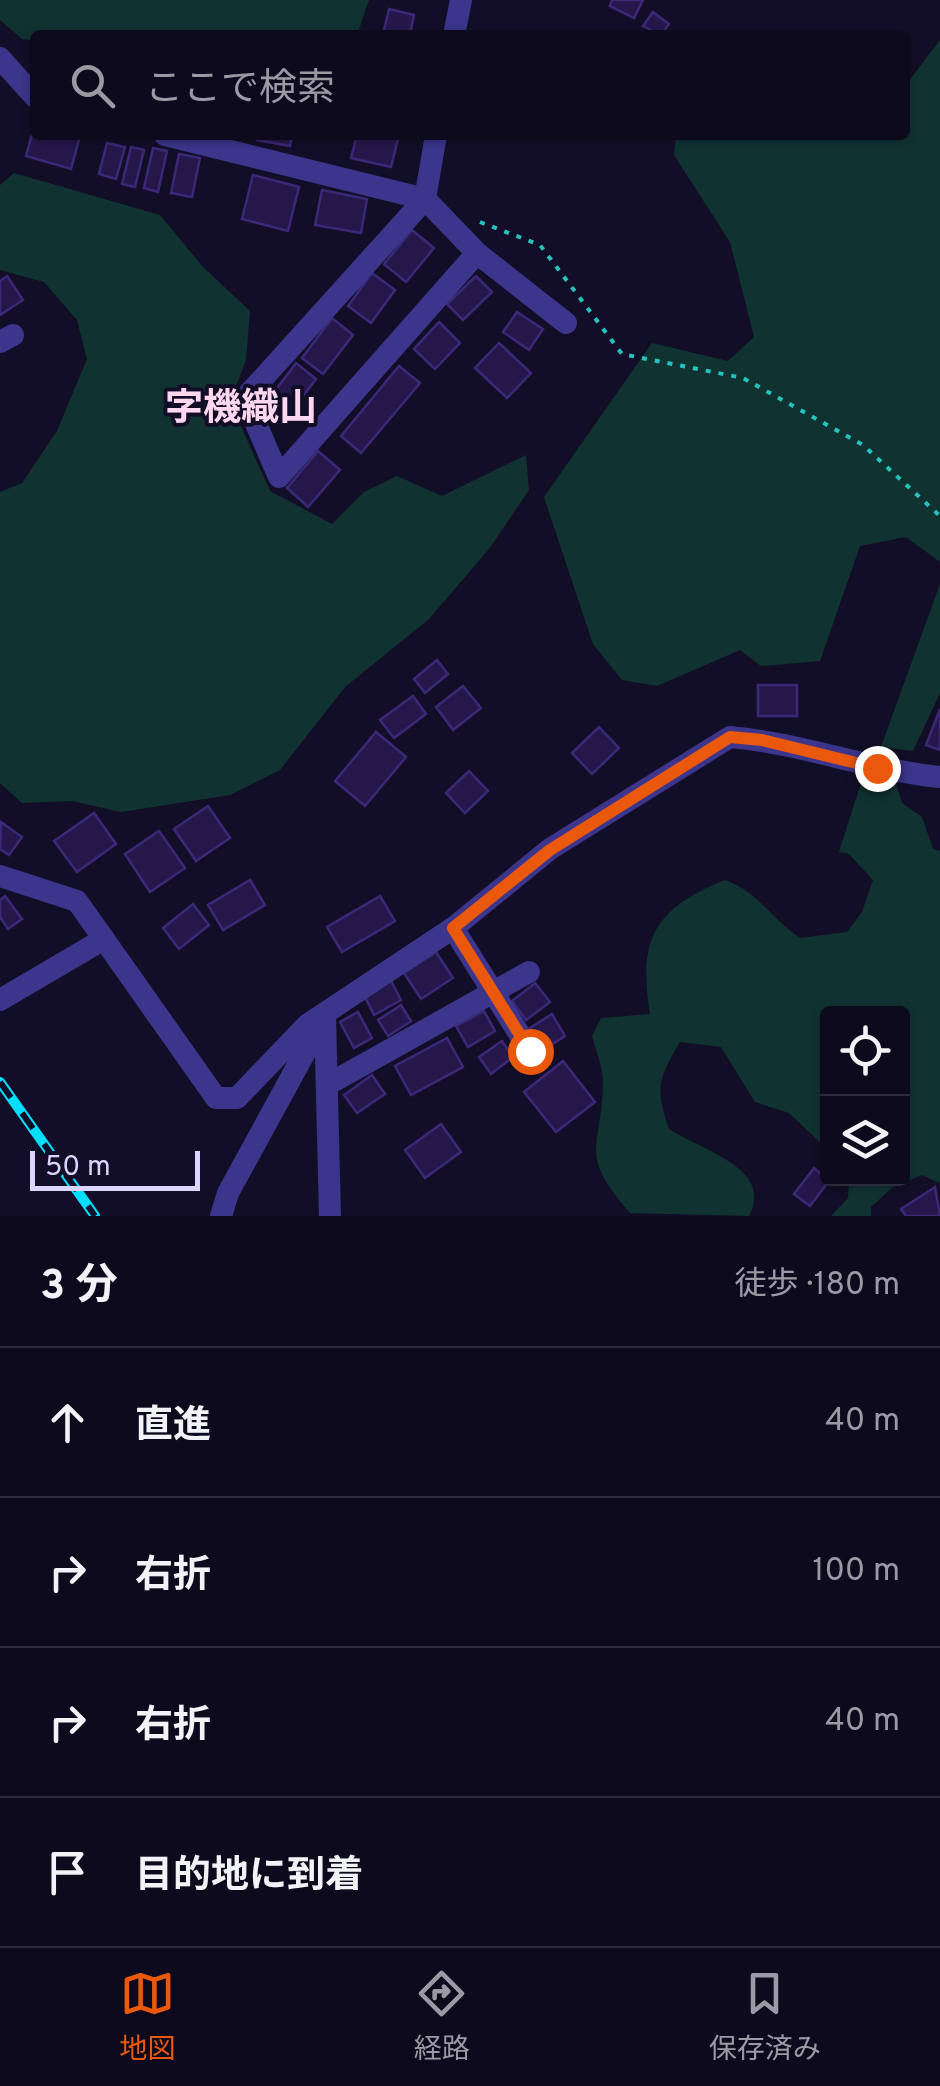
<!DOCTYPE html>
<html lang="ja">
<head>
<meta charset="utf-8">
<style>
	body { margin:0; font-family:Overpass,"Noto Sans JP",sans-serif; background:#171327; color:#f1f3f6 }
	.controls { position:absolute; right:30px; bottom:30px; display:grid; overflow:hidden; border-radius:10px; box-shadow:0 2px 8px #0004 }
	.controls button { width:90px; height:90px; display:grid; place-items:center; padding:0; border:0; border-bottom:2px solid #2e2b3c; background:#0e0a1e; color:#f1f3f6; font:50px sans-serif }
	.scale { position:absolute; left:30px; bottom:25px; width:170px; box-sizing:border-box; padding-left:10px; border:5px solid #dbd5ff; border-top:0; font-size:28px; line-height:35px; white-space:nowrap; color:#dbd5ff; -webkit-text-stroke:8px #130e28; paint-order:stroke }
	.stop { position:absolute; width:30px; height:30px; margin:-22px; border:8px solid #ea580c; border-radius:50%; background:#fff }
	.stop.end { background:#ea580c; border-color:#fff; box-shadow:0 2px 10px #0008 }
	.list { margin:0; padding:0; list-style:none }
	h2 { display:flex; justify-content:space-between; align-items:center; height:130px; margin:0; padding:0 40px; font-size:42px }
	h2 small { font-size:32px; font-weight:400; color:#9b9aa4 }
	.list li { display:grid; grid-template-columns:65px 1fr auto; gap:30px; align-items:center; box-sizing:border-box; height:150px; padding:0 40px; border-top:2px solid #2e2b3c }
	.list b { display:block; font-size:38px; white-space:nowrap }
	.list em { font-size:32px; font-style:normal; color:#9b9aa4 }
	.icon { flex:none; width:55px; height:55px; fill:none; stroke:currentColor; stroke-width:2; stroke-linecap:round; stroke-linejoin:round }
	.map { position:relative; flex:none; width:940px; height:1216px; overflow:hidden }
	.search { position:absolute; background:#0e0a1e; box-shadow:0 2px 8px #0004; left:30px; right:30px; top:30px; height:110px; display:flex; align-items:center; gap:25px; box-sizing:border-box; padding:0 35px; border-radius:10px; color:#9b9aa4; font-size:38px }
	.sheet { height:730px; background:#0e0a1e }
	nav { display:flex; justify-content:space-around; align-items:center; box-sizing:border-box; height:140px; border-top:2px solid #2e2b3c; background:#0e0a1e; font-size:28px; color:#9b9aa4 }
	nav a { display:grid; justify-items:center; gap:5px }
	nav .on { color:#ea580c }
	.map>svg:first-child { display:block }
</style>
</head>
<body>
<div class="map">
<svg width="940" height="1216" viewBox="0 0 940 1216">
	<rect width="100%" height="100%" fill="#130e28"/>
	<g fill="#103332">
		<path d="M 0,0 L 369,0 L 357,35 L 35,35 L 35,41 L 22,39 L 0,20 Z"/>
		<path d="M 940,40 L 940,562 L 906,537 L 860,546 L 820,661 L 761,666 L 740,650 L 657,686 L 622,680 L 593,644 L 544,497 L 652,343 L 728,361 L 754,337 L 730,242 L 674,155 L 676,135 L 905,135 L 905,86 Z"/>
		<path d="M 14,173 L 160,215 L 203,267 L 250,311 L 246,360 L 230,402 L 270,491 L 332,524 L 364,492 L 397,476 L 442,496 L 526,455 L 529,490 L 489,549 L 429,619 L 345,687 L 280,770 L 230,795 L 121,812 L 72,801 L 22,803 L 0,783 L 0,492 L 22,483 L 57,431 L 87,359 L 77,320 L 44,282 L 0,270 L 0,185 Z"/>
		<path d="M 940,584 L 940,693 L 913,751 L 881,747 Z"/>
		<path d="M 877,776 L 896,784 L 902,803 L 922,817 L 933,849 L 940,851 L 940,1183 L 922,1175 L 893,1187 L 871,1207 L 871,1216 L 831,1216 L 848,1198 L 849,1179 L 902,1178 L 902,1014 L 828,1014 L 827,1149 L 789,1113 L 755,1102 L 721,1047 L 680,1042 C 658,1079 655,1088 669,1129 C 700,1150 775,1168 749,1216 L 630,1213 C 577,1152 602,1151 603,1082 C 603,1068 596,1050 592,1036 L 601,1018 L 650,1014 C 638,940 653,909 725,880 C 761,894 770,918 800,938 L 847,932 L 862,912 L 873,880 L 849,854 L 839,852 L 860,786 Z"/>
	</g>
	<g fill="#24184b" stroke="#3b2878" stroke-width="2.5">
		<path d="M 612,0 L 643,0 L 634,18 L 610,6 Z"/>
		<path d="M 389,9 L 414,15 L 410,35 L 383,35 Z"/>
		<path d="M 653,12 L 669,24 L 661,35 L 643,26 Z"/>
		<path d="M 35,123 L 35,135 L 80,136 L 71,169 L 26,156 Z"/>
		<path d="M 258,135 L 292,135 L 290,146 L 257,140 Z"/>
		<path d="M 357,135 L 399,135 L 391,167 L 351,158 Z"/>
		<path d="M 107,143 L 125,147 L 116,179 L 99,174 Z"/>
		<path d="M 131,147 L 144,150 L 135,187 L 122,184 Z"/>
		<path d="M 153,148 L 167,151 L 158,192 L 144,188 Z"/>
		<path d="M 179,154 L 200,158 L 192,197 L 171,193 Z"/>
		<path d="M 253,175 L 299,187 L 288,231 L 242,219 Z"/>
		<path d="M 322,190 L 367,199 L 361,233 L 315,225 Z"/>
		<path d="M 412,230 L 434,248 L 406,282 L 384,264 Z"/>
		<path d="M 372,273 L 395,290 L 371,323 L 348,306 Z"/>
		<path d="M 7,276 L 23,300 L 0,315 L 0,281 Z"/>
		<path d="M 476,276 L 492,292 L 463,320 L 447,304 Z"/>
		<path d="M 517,312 L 543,329 L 529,350 L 503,332 Z"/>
		<path d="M 332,318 L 353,335 L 323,374 L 302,358 Z"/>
		<path d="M 439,322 L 460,343 L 435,369 L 414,349 Z"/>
		<path d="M 499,343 L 531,373 L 507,398 L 475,368 Z"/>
		<path d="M 296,363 L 316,379 L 286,419 L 265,404 Z"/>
		<path d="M 399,366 L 420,383 L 361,453 L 341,436 Z"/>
		<path d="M 318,451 L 340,470 L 308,507 L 287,488 Z"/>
		<path d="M 437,660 L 448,674 L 425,693 L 414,679 Z"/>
		<rect x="758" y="685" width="39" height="31"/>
		<path d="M 463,686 L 481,708 L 453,730 L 436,707 Z"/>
		<path d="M 413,696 L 426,714 L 394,738 L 380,720 Z"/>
		<path d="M 940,709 L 940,750 L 926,745 Z"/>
		<path d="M 599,727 L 619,748 L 592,774 L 572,753 Z"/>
		<path d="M 376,732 L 406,757 L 365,806 L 335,781 Z"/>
		<path d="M 469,771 L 488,791 L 465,813 L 446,793 Z"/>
		<path d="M 208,806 L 230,838 L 196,861 L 174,829 Z"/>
		<path d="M 94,813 L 116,844 L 77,872 L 54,841 Z"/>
		<path d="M 1,822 L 22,837 L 9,855 L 0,849 Z"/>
		<path d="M 159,831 L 185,868 L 150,892 L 125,854 Z"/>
		<path d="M 250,880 L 265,905 L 223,930 L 208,905 Z"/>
		<path d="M 5,896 L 22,919 L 8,929 L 0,917 L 0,900 Z"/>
		<path d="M 380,896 L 395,921 L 342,952 L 327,927 Z"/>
		<path d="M 193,904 L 209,925 L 179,949 L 163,928 Z"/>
		<path d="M 436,952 L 453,978 L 421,999 L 404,973 Z"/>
		<path d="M 391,981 L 401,1000 L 374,1015 L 364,995 Z"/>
		<path d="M 535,983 L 550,1002 L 526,1020 L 512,1001 Z"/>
		<path d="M 401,1005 L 411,1021 L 388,1036 L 378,1020 Z"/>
		<path d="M 484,1011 L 495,1031 L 468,1047 L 456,1026 Z"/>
		<path d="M 358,1012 L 372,1038 L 354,1048 L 340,1022 Z"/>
		<path d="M 552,1014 L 565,1036 L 543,1050 L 530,1028 Z"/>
		<path d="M 447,1038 L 463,1067 L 411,1095 L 395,1066 Z"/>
		<path d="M 502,1041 L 513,1057 L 491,1074 L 479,1057 Z"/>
		<path d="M 563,1061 L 595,1102 L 556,1132 L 524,1092 Z"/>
		<path d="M 372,1075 L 385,1094 L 357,1113 L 344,1095 Z"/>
		<path d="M 441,1124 L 461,1152 L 425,1178 L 405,1150 Z"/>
		<path d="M 814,1168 L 829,1181 L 810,1206 L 794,1194 Z"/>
		<path d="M 935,1187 L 940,1216 L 906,1216 L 901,1209 Z"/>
	</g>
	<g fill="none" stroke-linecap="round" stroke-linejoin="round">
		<path stroke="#26c2bd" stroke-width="4" stroke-dasharray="5 8" stroke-linecap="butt" d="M 480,222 L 540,245 L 622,354 L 743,378 L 863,445 L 940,516"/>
		<g stroke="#3b358b" stroke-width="22">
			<path d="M 454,35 L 461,0"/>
			<path d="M 0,58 L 35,97"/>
			<path d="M 165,135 L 425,199 L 477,253 L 566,323"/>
			<path d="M 436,135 L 425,199 L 245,398 L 279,477 L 477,253"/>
			<path d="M 0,342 L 13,335"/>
			<path d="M 0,876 L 77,901 L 216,1098 L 237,1098 L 307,1025 L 453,928 L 550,849 L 730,737 C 801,743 869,770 940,777"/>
			<path d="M 453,928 L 530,1051"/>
			<path d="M 0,1000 L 104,939"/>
			<path d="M 325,1016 L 330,1216"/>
			<path d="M 327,1085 L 529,972"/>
			<path d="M 221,1216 L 228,1193 L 321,1023"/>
		</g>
		<g stroke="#01deff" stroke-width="10">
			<path id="rail" d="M 0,1082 L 95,1216"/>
		</g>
		<use href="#rail" stroke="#130e28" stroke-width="6" stroke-dasharray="19" stroke-linecap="butt"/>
	</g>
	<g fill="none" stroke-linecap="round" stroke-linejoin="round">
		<path stroke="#ea580c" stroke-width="12" d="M 530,1051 L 453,928 L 550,850 L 730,737 L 762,740 L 877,768"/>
	</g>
	<g text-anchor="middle" stroke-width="8" stroke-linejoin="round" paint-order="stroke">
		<g font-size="38" font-weight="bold" fill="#ffd7ef" stroke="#130e28">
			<text x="241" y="420">字機織山</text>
		</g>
	</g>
</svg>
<div class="controls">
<button><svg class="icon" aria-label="locate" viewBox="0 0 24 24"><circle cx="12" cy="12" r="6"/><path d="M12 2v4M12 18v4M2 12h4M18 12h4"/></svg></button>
<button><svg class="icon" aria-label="layers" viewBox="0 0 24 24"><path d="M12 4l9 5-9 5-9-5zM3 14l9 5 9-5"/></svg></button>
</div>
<div class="scale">50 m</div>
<div class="stop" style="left:530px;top:1051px"></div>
<div class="stop end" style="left:877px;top:768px"></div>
<div class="search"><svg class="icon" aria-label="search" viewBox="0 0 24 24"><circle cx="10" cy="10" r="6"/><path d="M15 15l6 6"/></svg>ここで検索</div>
</div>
<section class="sheet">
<h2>3 分<small>徒歩 · 180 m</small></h2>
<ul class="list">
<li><svg class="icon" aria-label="ahead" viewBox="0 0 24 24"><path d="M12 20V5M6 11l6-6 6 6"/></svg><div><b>直進</b></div><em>40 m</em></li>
<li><svg class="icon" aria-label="right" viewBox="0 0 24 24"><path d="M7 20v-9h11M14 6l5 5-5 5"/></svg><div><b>右折</b></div><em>100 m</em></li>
<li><svg class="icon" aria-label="right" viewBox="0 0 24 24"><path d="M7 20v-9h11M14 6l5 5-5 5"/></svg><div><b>右折</b></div><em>40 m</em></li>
<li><svg class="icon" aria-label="arrive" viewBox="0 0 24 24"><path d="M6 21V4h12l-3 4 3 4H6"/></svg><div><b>目的地に到着</b></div></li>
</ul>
</section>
<nav>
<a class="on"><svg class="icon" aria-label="map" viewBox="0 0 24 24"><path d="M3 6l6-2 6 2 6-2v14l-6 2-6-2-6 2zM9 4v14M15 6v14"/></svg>地図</a>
<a><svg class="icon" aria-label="directions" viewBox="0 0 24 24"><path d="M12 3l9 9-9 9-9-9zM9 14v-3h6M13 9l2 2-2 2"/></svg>経路</a>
<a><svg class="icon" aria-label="saved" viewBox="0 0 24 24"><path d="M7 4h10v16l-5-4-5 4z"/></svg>保存済み</a>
</nav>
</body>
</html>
